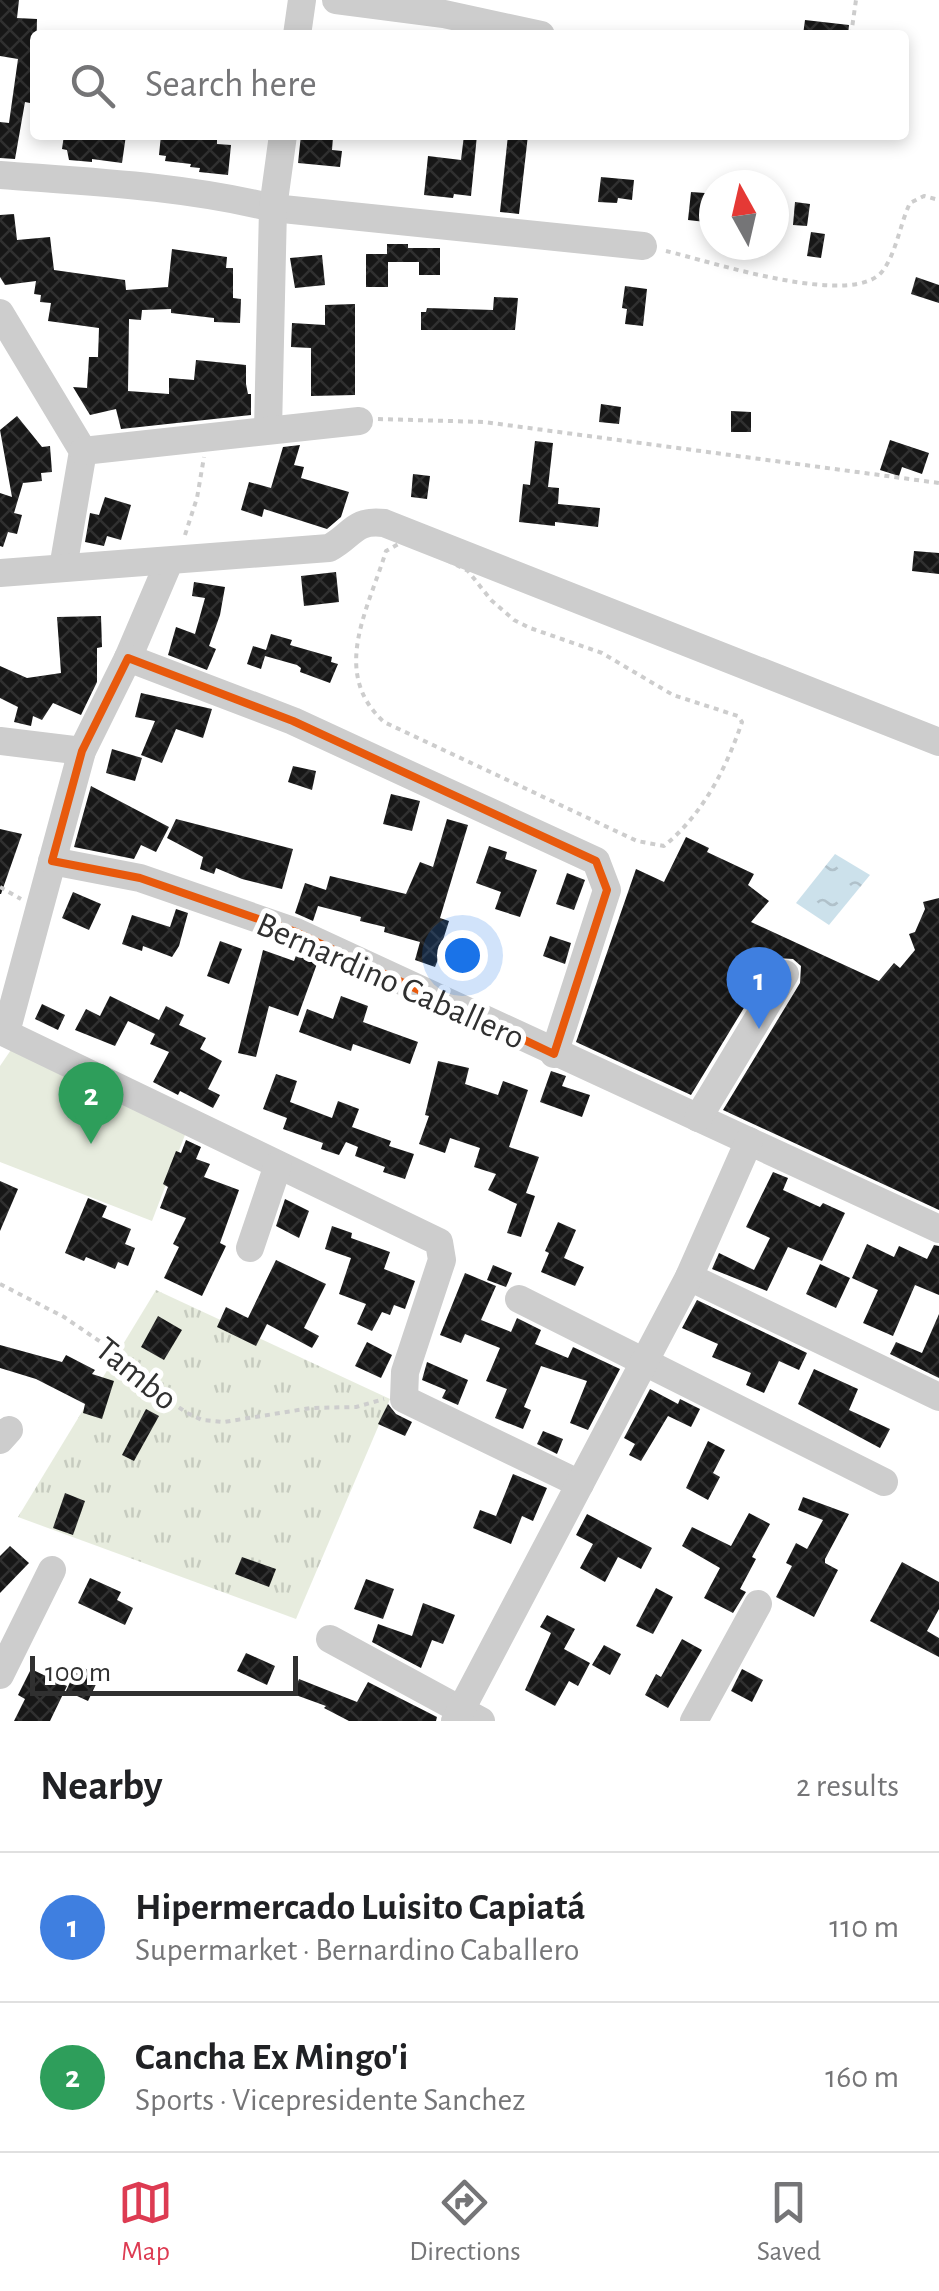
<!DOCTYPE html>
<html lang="en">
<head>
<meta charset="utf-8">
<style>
	body { margin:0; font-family:"Alegreya Sans",sans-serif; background:#f2f2f2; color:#202124 }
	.compass { position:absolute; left:699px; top:170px; width:90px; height:90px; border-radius:50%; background:#fff; box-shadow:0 5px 15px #0003; rotate:352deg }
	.scale { position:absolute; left:30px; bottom:25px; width:268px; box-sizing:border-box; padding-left:10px; border:5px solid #303030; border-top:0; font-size:28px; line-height:35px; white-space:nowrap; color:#303030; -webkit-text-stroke:8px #fff; paint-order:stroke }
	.you { position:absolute; left:462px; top:955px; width:35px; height:35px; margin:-25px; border:8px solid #fff; border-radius:50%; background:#1a73e8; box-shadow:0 0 0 15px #1a73e833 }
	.badge { display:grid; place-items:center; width:65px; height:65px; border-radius:50%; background:#dd3b52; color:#fff; font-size:32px; font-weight:700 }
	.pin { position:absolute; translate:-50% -82px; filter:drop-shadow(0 2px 5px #0008) }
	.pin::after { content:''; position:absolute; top:52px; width:35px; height:30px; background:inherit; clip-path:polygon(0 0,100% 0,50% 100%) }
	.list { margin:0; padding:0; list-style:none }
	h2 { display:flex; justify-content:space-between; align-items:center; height:130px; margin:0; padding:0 40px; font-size:42px }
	h2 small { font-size:32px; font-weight:400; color:#757577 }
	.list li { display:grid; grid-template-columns:65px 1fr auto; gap:30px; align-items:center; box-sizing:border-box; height:150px; padding:0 40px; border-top:2px solid #e0e0e0 }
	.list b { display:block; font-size:38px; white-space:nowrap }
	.list p { margin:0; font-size:32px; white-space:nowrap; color:#757577 }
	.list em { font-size:32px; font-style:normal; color:#757577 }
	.icon { flex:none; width:55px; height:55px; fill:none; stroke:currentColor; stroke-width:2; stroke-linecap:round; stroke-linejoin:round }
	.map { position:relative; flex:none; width:939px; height:1721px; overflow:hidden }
	.search { position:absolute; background:#fff; box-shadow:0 5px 15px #0003; left:30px; right:30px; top:30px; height:110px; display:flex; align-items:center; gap:25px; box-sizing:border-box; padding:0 35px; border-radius:10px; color:#757577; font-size:38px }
	.sheet { height:430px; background:#fff }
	nav { display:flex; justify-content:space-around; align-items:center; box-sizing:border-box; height:140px; border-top:2px solid #e0e0e0; background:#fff; font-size:28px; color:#757577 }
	nav a { display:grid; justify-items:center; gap:5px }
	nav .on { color:#dd3b52 }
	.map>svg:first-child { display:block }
</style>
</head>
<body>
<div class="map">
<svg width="939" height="1721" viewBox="0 0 939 1721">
	<defs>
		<pattern id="grass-tufts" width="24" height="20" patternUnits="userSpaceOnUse" patternTransform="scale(2.5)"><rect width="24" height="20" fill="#e7ecde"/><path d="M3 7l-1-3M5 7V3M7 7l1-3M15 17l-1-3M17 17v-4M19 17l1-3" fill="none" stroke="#c6cbbf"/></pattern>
		<pattern id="water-ripples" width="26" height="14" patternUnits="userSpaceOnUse" patternTransform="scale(2.5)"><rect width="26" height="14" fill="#cce1eb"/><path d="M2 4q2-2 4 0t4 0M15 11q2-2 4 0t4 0" fill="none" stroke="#b0c1ca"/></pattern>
		<pattern id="building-cross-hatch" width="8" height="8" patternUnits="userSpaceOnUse" patternTransform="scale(2.5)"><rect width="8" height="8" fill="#171717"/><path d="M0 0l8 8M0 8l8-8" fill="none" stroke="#303030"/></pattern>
	</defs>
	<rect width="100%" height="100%" fill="#fff"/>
	<path fill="url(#grass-tufts)" d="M 156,1290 L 390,1399 L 296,1619 L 18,1517 Z"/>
	<path fill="#e7ecde" d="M 15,1044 L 188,1127 L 152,1221 L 0,1162 L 0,1066 Z"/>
	<path fill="url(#water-ripples)" d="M 835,854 L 870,875 L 829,925 L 796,903 Z"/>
	<g fill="url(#building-cross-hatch)">
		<path d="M 0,0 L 19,0 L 17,18 L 37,19 L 35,104 L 25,102 L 15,159 L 0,158 L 0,122 L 9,123 L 18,59 L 0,56 Z"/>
		<path d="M 805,20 L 849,25 L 848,35 L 803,35 Z"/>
		<path d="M 64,135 L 126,135 L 122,163 L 92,159 L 92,162 L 69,160 L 67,150 L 62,149 Z"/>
		<path d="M 161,135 L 194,135 L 217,139 L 217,144 L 231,145 L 228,175 L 199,172 L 200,168 L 190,167 L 191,164 L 165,161 L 166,156 L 159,155 Z"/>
		<path d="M 301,135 L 333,137 L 332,150 L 342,151 L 340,167 L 298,163 Z"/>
		<path d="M 464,135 L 477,135 L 471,196 L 454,194 L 453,198 L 424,195 L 428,156 L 461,160 Z"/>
		<path d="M 508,135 L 528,135 L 519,214 L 500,212 Z"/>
		<path d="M 601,177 L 634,180 L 632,200 L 618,198 L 617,203 L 598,202 Z"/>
		<path d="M 691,192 L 705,193 L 704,199 L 714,200 L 714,223 L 688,220 Z"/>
		<path d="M 795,202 L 810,204 L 807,226 L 793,225 Z"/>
		<path d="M 14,214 L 17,240 L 50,237 L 54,270 L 125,280 L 126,290 L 168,287 L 172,249 L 227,257 L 226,268 L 233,268 L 233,298 L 241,299 L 240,323 L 214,322 L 214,318 L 171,313 L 171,309 L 142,310 L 141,320 L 129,319 L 128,391 L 169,394 L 169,378 L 194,380 L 196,360 L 246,365 L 246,384 L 248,394 L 251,394 L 251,415 L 121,429 L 116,409 L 90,415 L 73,387 L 87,388 L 89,357 L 98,357 L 99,328 L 48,321 L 51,303 L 40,302 L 41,295 L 34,294 L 36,281 L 5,285 L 0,277 L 0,215 Z"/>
		<path d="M 811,232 L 825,234 L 821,258 L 807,256 Z"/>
		<path d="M 387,244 L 408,244 L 408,248 L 440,248 L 440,275 L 419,275 L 419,262 L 388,262 L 388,287 L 366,287 L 366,254 L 387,254 Z"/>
		<path d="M 322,255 L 325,285 L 295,288 L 290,258 Z"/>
		<path d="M 916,277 L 939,285 L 939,303 L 911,294 Z"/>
		<path d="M 625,286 L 647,289 L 643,326 L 625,324 L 627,309 L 622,308 Z"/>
		<path d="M 494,297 L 518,298 L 515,330 L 421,330 L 421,312 L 426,312 L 427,308 L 493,310 Z"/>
		<path d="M 355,304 L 355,395 L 311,396 L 311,348 L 291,347 L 292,323 L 325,325 L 325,305 Z"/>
		<path d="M 601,404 L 621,407 L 619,424 L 599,422 Z"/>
		<path d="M 731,411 L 751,412 L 751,432 L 731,432 Z"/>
		<path d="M 17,416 L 42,447 L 50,446 L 52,472 L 41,473 L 42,481 L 23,483 L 14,513 L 22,515 L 17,534 L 8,532 L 3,547 L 0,546 L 0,493 L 12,497 L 0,430 Z"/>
		<path d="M 890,440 L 929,453 L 922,474 L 902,467 L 899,476 L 880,470 Z"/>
		<path d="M 535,441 L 553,443 L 548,487 L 559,488 L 558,504 L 600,508 L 598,527 L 555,522 L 555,526 L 519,522 L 523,484 L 530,485 Z"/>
		<path d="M 300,445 L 294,465 L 304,467 L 301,478 L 349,492 L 341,517 L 327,529 L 264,509 L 262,517 L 241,510 L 249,482 L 271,488 L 283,447 Z"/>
		<path d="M 413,474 L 430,476 L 427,499 L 411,497 Z"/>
		<path d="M 105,497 L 131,505 L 121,540 L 107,536 L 104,546 L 85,542 L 90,513 L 99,515 Z"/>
		<path d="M 914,551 L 939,553 L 939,574 L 912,571 Z"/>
		<path d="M 336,572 L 339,602 L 304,606 L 301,576 Z"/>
		<path d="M 194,582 L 225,587 L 220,615 L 209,646 L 216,649 L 207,670 L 168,655 L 176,627 L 195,634 L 205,598 L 192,596 Z"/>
		<path d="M 101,616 L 102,647 L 97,648 L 97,682 L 81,715 L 53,703 L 42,720 L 33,716 L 31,726 L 14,722 L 18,707 L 0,698 L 0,666 L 27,678 L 61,673 L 57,617 Z"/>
		<path d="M 271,634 L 292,640 L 290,645 L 332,657 L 331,662 L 338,664 L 330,683 L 300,672 L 301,668 L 297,665 L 265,656 L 261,669 L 247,664 L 253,646 L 266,650 Z"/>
		<path d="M 141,693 L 212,709 L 203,738 L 176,729 L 162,763 L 141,755 L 155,721 L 135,717 Z"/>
		<path d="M 112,749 L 142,758 L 135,781 L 106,773 Z"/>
		<path d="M 293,766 L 316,771 L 312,790 L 288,782 Z"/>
		<path d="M 91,786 L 169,827 L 156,852 L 141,845 L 134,859 L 74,847 Z"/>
		<path d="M 391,794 L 420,801 L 412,831 L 383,824 Z"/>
		<path d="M 176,819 L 293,849 L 282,889 L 242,879 L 216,868 L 214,874 L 200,869 L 203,857 L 167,838 Z"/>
		<path d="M 447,819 L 468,825 L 440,918 L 449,921 L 443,940 L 474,952 L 469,967 L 439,957 L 435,967 L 415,960 L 420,942 L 384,932 L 385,927 L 360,921 L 361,917 L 318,906 L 313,921 L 295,913 L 305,883 L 326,890 L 330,876 L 406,894 L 420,862 L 433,867 Z"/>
		<path d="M 0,829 L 22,834 L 1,894 L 0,894 Z"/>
		<path d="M 686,837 L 709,848 L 707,852 L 754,874 L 748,885 L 769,901 L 751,922 L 879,981 L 894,963 L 900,968 L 915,950 L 909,934 L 915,932 L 925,909 L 923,902 L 939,898 L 939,1210 L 723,1110 L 800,983 L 801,966 L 793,959 L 777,958 L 770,965 L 691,1095 L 576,1042 L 636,869 L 664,882 Z"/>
		<path d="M 489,846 L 507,852 L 505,859 L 537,870 L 520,917 L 495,909 L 501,892 L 476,883 Z"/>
		<path d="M 567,873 L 585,880 L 574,910 L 556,904 Z"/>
		<path d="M 73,892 L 101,904 L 89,930 L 62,918 Z"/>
		<path d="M 176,909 L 188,913 L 179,946 L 172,957 L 143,946 L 142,951 L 122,944 L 132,915 L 170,927 Z"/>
		<path d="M 550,936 L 571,943 L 565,964 L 543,956 Z"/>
		<path d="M 220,941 L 242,949 L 229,984 L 207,976 Z"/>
		<path d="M 263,950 L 294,961 L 297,953 L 318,961 L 298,1016 L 269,1006 L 256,1057 L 238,1053 Z"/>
		<path d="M 110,996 L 159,1020 L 166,1006 L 184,1015 L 179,1025 L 206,1038 L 200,1049 L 222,1061 L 208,1089 L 220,1095 L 213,1108 L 180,1091 L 178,1095 L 153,1082 L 169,1052 L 150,1044 L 155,1034 L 128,1021 L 115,1046 L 75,1030 L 86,1009 L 100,1016 Z"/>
		<path d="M 341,996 L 368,1006 L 363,1022 L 418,1042 L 410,1064 L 353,1044 L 351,1051 L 299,1032 L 307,1009 L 333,1019 Z"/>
		<path d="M 42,1004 L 65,1015 L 58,1030 L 35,1019 Z"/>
		<path d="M 438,1061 L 469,1068 L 465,1084 L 498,1095 L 503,1081 L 528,1090 L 509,1147 L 539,1157 L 526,1193 L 535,1196 L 521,1237 L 507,1233 L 517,1204 L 488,1190 L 496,1174 L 474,1167 L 480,1148 L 450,1138 L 445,1153 L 419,1144 L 429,1116 L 425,1115 Z"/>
		<path d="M 551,1071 L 566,1076 L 562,1086 L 590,1095 L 582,1117 L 540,1102 Z"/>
		<path d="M 276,1074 L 297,1081 L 290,1102 L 332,1118 L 338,1101 L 359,1109 L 352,1127 L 391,1141 L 389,1146 L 414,1154 L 405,1179 L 383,1172 L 385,1167 L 355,1156 L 358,1147 L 346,1142 L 339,1155 L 321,1149 L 323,1143 L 283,1129 L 287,1118 L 263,1109 Z"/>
		<path d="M 186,1140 L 201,1147 L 196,1159 L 210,1164 L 204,1177 L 239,1190 L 220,1243 L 226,1246 L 202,1296 L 164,1278 L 179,1247 L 173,1244 L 186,1218 L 160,1208 L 168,1187 L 163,1184 L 176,1151 L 181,1153 Z"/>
		<path d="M 773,1172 L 788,1178 L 783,1190 L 820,1207 L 823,1203 L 845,1213 L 822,1261 L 788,1247 L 767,1291 L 712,1269 L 719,1253 L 754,1270 L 770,1238 L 746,1227 Z"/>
		<path d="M 0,1181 L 18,1189 L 0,1231 Z"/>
		<path d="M 88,1198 L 107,1206 L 102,1217 L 131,1229 L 125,1244 L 135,1248 L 128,1266 L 118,1262 L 115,1269 L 86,1257 L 84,1261 L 65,1253 Z"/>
		<path d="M 285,1199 L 309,1211 L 299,1238 L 276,1226 Z"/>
		<path d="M 558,1222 L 576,1230 L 564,1258 L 584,1267 L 575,1286 L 541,1272 L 549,1253 L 545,1251 Z"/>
		<path d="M 332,1226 L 352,1233 L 351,1238 L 390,1252 L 384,1269 L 415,1281 L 405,1309 L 394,1305 L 390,1315 L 382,1312 L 372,1331 L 357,1324 L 366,1304 L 339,1294 L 351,1258 L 325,1249 Z"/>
		<path d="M 867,1244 L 894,1257 L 899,1246 L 927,1259 L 934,1245 L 939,1246 L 939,1295 L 915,1285 L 893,1336 L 863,1323 L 878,1290 L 852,1278 Z"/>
		<path d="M 276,1260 L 326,1284 L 304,1328 L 319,1336 L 312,1348 L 267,1324 L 256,1346 L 217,1327 L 226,1307 L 248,1318 Z"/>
		<path d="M 820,1264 L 850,1278 L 836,1308 L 806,1294 Z"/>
		<path d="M 493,1265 L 512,1273 L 506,1287 L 487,1280 Z"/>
		<path d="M 465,1273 L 496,1286 L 481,1320 L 511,1332 L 517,1318 L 541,1330 L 535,1344 L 568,1358 L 573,1347 L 620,1369 L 588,1430 L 570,1423 L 587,1381 L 541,1366 L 524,1407 L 531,1410 L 523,1429 L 495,1418 L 507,1389 L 486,1381 L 500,1348 L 465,1334 L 461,1343 L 440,1335 Z"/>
		<path d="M 697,1300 L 807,1353 L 799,1370 L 779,1361 L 764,1393 L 746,1385 L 751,1373 L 712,1357 L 718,1344 L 682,1328 Z"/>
		<path d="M 939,1314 L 939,1378 L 890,1354 L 896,1342 L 922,1353 Z"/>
		<path d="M 158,1316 L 182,1330 L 164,1360 L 141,1347 Z"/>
		<path d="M 367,1342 L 392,1355 L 381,1378 L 355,1366 Z"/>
		<path d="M 0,1345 L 62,1362 L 66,1355 L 95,1370 L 92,1374 L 114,1381 L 102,1419 L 83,1413 L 85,1404 L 36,1379 L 0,1368 Z"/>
		<path d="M 427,1362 L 468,1380 L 458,1405 L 442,1398 L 446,1390 L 422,1380 Z"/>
		<path d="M 814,1369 L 858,1389 L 849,1410 L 890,1429 L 880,1448 L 798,1404 Z"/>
		<path d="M 650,1389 L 678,1404 L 680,1399 L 700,1409 L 691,1427 L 668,1416 L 641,1461 L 629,1455 L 635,1444 L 624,1438 Z"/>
		<path d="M 388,1404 L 396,1414 L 412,1422 L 405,1436 L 378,1424 Z"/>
		<path d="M 146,1409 L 159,1416 L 134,1461 L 122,1455 Z"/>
		<path d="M 543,1431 L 563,1439 L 557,1454 L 537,1444 Z"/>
		<path d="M 708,1441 L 725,1450 L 713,1473 L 720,1477 L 708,1500 L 686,1488 Z"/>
		<path d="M 513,1474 L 547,1488 L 533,1521 L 522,1516 L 511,1544 L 473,1528 L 480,1510 L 496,1516 Z"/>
		<path d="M 65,1493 L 85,1501 L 73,1535 L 53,1528 Z"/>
		<path d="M 803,1497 L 849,1514 L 825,1559 L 825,1563 L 838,1570 L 814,1617 L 776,1597 L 792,1566 L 786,1563 L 796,1543 L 807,1549 L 823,1520 L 798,1510 Z"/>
		<path d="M 749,1513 L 770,1524 L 752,1557 L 756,1559 L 740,1589 L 746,1592 L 733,1613 L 704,1598 L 720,1568 L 682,1546 L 692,1527 L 731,1546 Z"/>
		<path d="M 587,1514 L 652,1548 L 641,1569 L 618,1557 L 605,1582 L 580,1568 L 593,1544 L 576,1535 Z"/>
		<path d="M 10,1546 L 29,1563 L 0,1593 L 0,1556 Z"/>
		<path d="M 242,1557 L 276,1569 L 269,1587 L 235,1574 Z"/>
		<path d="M 902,1562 L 939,1582 L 939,1609 L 927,1631 L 939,1638 L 939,1657 L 870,1621 Z"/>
		<path d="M 90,1578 L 121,1592 L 117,1600 L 133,1608 L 125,1625 L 78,1603 Z"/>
		<path d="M 366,1579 L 394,1589 L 383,1619 L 354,1609 Z"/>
		<path d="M 656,1588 L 673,1597 L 653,1634 L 636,1626 Z"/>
		<path d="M 423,1603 L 455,1615 L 443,1644 L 432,1640 L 421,1668 L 372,1642 L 378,1624 L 412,1636 Z"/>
		<path d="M 547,1615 L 575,1629 L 564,1649 L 590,1663 L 578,1686 L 569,1681 L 555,1706 L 525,1690 L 551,1633 L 540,1627 Z"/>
		<path d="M 682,1639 L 702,1650 L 668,1708 L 645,1695 L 656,1674 L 661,1677 Z"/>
		<path d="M 604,1645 L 621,1654 L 610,1675 L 592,1665 Z"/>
		<path d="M 246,1653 L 275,1666 L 267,1685 L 237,1671 Z"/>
		<path d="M 78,1665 L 100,1676 L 88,1701 L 66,1691 Z"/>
		<path d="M 31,1669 L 67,1686 L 50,1721 L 14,1721 L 25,1699 L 18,1695 Z"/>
		<path d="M 742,1669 L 763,1680 L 752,1702 L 731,1691 Z"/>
		<path d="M 299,1679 L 357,1702 L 368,1682 L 437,1717 L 436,1721 L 349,1721 L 324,1708 L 326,1706 L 293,1694 Z"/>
	</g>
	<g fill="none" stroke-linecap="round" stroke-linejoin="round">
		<g stroke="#cdcdcd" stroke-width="4" stroke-dasharray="5 5" stroke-linecap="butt">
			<path d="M 851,35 L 856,0"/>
			<path d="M 666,251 C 709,261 858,311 884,269 C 897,250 900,224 910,203 L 924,196 L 939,200"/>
			<path d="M 378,419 L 484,422 L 939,483"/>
			<path d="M 185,535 L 197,498 L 204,457"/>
			<path d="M 412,542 L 468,571 L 491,600 L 514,620 L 530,628 L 602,653 L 673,695 L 738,716 L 742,722 C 726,769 703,814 664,846 L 637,841 L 384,722 C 330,673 368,610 386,551 L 400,543 Z"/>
			<path d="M 0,887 L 21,899"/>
			<path d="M 0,1284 L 64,1317 L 108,1347 L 119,1366 L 187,1413 L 202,1420 L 224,1422 L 311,1408 L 356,1407 L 384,1399"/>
		</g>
		<g stroke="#cdcdcd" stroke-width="28">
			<path d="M 336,0 L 444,14 L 541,35"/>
			<path d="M 297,35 L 302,0"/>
			<path d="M 0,175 C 92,182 183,186 273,208 L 643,246"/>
			<path d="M 0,313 L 83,451 L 63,568"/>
			<path d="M 268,430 L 273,208 L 283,135"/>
			<path d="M 83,451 L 359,421"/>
			<path d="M 169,562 L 128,658 L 82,751 L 9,1021 L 1,1031 L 439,1242 L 442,1260 L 405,1372 L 404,1399 L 580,1484"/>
			<path d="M 0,573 L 329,548 C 352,536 354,519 384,523 L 939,742"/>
			<path d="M 128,658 L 293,721 L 596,861 L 607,890 L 554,1054"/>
			<path d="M 0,741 L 82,751"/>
			<path d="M 52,861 L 140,878 L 296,932 L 939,1229"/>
			<path d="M 698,1118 L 785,974"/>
			<path d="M 250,1248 L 278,1165"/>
			<path d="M 689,1277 L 939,1397"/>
			<path d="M 519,1299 L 884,1482"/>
			<path d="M 0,1440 L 9,1430"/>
			<path d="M 330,1639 L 481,1721"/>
			<path d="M 0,1675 L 52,1570"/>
			<path d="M 455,1721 L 689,1277 L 749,1141"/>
			<path d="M 694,1721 L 758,1604"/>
		</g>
	</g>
	<path fill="none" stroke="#e8590c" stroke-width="8" stroke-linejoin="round" d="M 128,658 L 293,721 L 596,861 L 607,890 L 554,1054 L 296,932 L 140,878 L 52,861 L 82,751 Z"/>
	<g text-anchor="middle" stroke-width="10" stroke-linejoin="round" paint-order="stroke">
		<g font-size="35" fill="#303030" stroke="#fff">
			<text transform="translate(391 980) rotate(24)" y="12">Bernardino Caballero</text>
			<text transform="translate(137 1373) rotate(39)" y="12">Tambo</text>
		</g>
	</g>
</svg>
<svg class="compass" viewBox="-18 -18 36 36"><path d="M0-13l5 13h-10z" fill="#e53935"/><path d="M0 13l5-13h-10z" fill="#757577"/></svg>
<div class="scale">100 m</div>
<div class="you"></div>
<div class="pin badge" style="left:759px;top:1029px;background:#3f7fe0">1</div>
<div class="pin badge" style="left:91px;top:1144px;background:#2e9e5b">2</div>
<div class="search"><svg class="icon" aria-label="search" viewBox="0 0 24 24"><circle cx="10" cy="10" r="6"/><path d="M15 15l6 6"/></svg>Search here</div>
</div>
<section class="sheet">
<h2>Nearby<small>2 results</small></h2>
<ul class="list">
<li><span class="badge" style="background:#3f7fe0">1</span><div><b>Hipermercado Luisito Capiatá</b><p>Supermarket · Bernardino Caballero</p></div><em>110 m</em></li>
<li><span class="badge" style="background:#2e9e5b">2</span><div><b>Cancha Ex Mingo'i</b><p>Sports · Vicepresidente Sanchez</p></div><em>160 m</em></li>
</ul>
</section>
<nav>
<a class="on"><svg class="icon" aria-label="map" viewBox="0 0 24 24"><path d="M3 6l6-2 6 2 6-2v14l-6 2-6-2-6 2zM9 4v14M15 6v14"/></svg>Map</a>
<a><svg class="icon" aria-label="directions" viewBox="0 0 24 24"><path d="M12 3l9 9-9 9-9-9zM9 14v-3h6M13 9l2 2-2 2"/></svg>Directions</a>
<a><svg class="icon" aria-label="saved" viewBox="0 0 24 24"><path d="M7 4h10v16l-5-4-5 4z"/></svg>Saved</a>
</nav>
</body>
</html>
